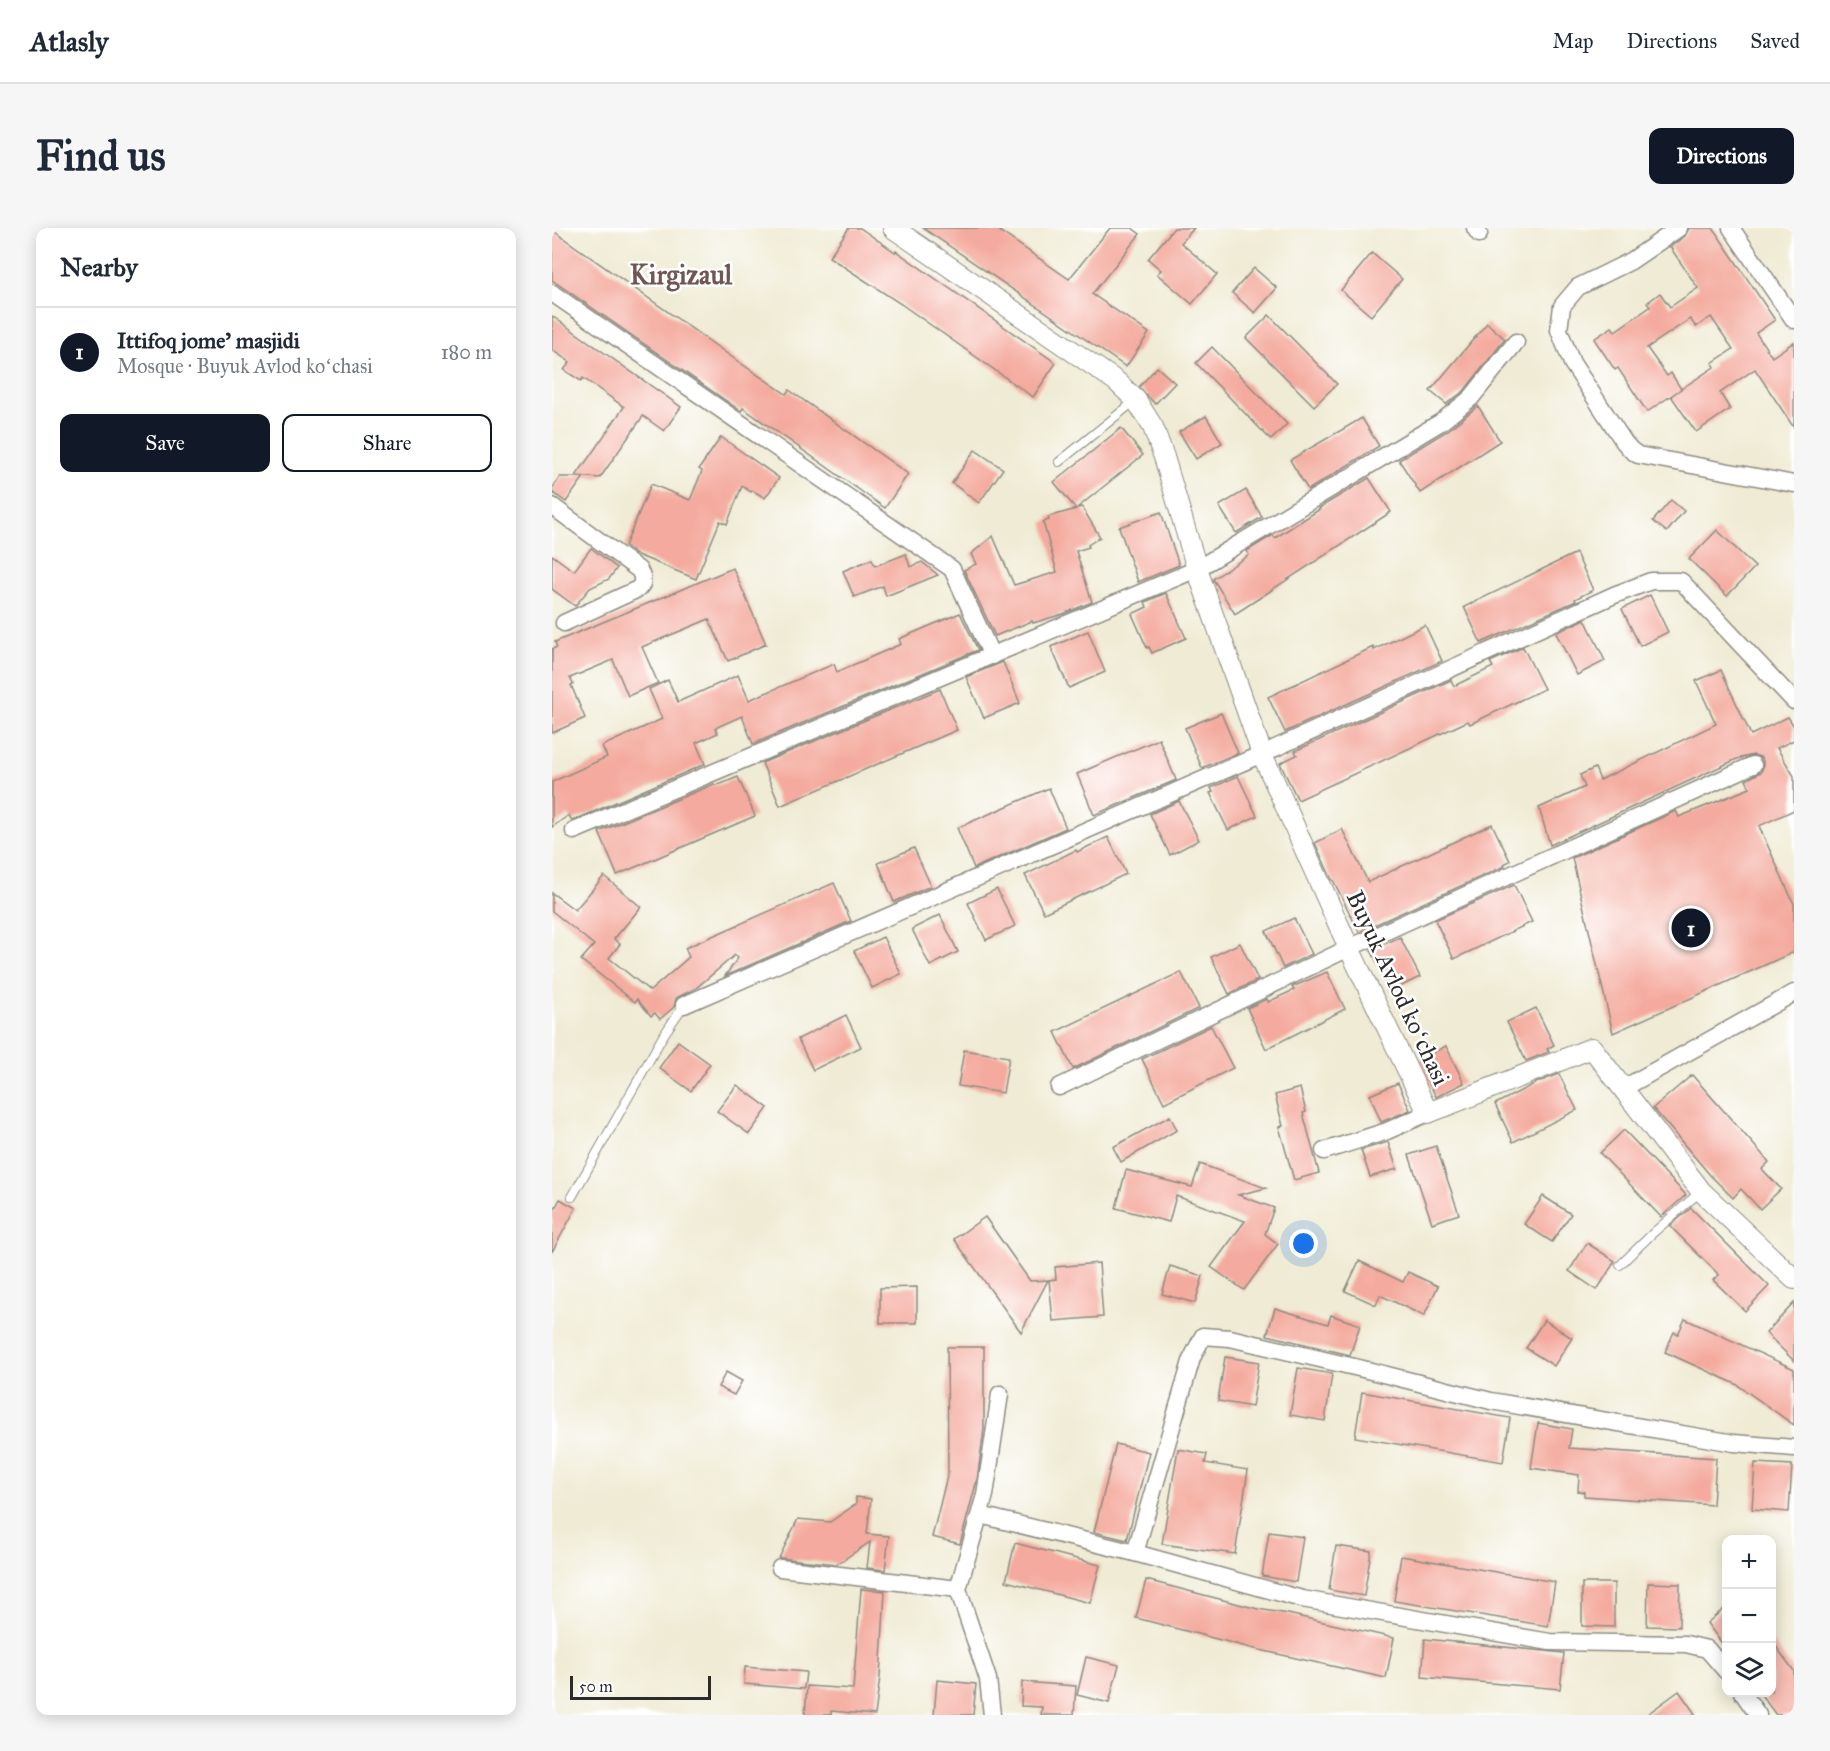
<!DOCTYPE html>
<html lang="en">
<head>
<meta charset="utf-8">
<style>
	body { margin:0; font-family:"IM FELL Great Primer",serif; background:#f6f6f7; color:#1f2937 }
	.controls { position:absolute; right:18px; bottom:18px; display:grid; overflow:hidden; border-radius:12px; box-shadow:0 3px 15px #0003 }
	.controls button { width:54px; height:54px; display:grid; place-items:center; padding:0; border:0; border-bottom:2px solid #e0e1e3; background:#fff; color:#1f2937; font:30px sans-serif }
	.scale { position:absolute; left:18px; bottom:15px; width:141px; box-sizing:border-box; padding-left:6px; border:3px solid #2b2b2b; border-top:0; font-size:16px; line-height:21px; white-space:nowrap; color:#2b2b2b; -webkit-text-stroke:4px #fff; paint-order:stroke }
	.you { position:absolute; left:752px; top:1016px; width:21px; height:21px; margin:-15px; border:4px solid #fff; border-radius:50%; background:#1a73e8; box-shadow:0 0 0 9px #1a73e833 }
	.badge { display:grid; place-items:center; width:39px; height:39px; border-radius:50%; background:#111827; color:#fff; font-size:20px; font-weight:700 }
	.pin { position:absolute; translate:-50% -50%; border:3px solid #fff; box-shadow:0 2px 6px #0006 }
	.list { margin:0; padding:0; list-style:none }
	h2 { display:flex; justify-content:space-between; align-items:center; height:78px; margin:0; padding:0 24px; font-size:26px }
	h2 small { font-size:20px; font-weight:400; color:#747a83 }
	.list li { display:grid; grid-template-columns:39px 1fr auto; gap:18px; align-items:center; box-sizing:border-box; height:90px; padding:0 24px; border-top:2px solid #e0e1e3 }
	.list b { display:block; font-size:22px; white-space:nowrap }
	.list p { margin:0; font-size:20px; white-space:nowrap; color:#747a83 }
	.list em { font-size:20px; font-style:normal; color:#747a83 }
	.actions { display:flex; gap:12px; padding:18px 24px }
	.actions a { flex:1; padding:14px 0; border:2px solid #111827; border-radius:12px; text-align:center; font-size:21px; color:#111827 }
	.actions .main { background:#111827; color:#fff }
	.icon { flex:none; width:33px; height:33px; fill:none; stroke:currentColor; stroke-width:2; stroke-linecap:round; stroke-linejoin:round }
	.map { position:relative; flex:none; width:1242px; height:1487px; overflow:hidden; border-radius:12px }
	header { display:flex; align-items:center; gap:36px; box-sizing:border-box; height:84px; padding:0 30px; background:#fff; border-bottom:2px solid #e0e1e3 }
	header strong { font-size:28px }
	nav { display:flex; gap:33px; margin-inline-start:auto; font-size:21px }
	.intro { display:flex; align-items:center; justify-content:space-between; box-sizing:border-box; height:144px; padding:0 36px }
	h1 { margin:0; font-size:42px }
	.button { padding:15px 27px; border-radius:12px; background:#111827; color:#fff; font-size:21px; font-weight:700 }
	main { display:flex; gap:36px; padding:0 36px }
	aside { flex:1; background:#fff; border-radius:12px; box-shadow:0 3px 15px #0003 }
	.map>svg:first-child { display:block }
</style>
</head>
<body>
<header>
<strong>Atlasly</strong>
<nav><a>Map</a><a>Directions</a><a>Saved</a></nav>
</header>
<div class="intro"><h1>Find us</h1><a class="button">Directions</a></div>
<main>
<aside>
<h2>Nearby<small></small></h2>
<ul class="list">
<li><span class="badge">1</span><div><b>Ittifoq jome’ masjidi</b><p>Mosque · Buyuk Avlod koʻchasi</p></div><em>180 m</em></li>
</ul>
<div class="actions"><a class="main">Save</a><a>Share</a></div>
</aside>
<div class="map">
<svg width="1242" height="1487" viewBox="0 0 1242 1487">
	<rect width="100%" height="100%" fill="#fff"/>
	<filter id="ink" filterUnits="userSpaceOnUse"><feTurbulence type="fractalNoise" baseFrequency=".0167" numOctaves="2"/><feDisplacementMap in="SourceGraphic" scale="12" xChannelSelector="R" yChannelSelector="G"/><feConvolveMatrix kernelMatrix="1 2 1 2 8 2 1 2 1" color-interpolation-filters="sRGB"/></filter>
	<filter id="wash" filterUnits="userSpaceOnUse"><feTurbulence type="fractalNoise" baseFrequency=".008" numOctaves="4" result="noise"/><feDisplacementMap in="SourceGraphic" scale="24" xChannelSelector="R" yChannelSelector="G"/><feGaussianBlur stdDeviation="1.35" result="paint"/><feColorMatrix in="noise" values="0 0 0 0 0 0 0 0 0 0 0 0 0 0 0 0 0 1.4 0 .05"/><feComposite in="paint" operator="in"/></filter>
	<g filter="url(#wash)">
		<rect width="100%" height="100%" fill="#efebd4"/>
		<g id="blocks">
			<g fill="#f4aa9e" fill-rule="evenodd">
				<path d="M 297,0 L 308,0 L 343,24 L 344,23 L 504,135 L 481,169 L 349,76 L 277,29 Z"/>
				<path d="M 371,0 L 443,0 L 517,51 L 558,0 L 580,0 L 588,6 L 540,66 L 597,105 L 574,139 Z"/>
				<path d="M 622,0 L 642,0 L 629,15 L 665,46 L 640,76 L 605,46 L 609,42 L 596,31 Z"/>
				<path d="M 1137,0 L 1161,0 L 1223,92 L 1204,105 L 1220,129 L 1242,114 L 1242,200 L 1203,141 L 1168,165 L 1178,181 L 1144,204 L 1119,168 L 1129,161 L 1095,184 L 1066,140 L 1063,142 L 1042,111 L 1060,99 L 1063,103 L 1098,79 L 1095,75 L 1108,65 L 1118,79 L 1146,60 L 1118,19 L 1133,8 ZM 1159,89 L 1181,121 L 1160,135 L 1162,139 L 1129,161 L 1119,145 L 1115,148 L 1095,120 L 1138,91 L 1144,99 Z"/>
				<path d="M 0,2 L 184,132 L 234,166 L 237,162 L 356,246 L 333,280 L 191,180 L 189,183 L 0,52 Z"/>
				<path d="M 820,25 L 850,51 L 819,88 L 789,62 Z"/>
				<path d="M 702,40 L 725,60 L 703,85 L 680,65 Z"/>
				<path d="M 717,87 L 785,156 L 762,178 L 694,110 Z"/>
				<path d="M 0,88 L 129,179 L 112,203 L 91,188 L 48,250 L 24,248 L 72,179 L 31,150 L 29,153 L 12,142 L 18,134 L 0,122 Z"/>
				<path d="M 935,95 L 953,111 L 912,163 L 894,176 L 878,163 Z"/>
				<path d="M 660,119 L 735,196 L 719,212 L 644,135 Z"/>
				<path d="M 605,139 L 623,155 L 603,176 L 587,159 Z"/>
				<path d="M 926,178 L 948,213 L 868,265 L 847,232 L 895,203 Z"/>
				<path d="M 654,188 L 670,215 L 644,231 L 627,204 Z"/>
				<path d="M 810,190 L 827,218 L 756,262 L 738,232 Z"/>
				<path d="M 569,200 L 591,227 L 525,280 L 530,279 L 548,309 L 536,317 L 537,319 L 524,323 L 540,374 L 511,386 L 481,395 L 480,393 L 443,408 L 412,342 L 424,336 L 419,326 L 441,308 L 462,357 L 505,344 L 491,294 L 497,292 L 496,289 L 524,281 L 502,254 Z"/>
				<path d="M 169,209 L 227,250 L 213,270 L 200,262 L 199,264 L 190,258 L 175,296 L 168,293 L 144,351 L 83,326 L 73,318 L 99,256 L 138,272 L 150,243 L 147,241 Z"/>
				<path d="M 423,222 L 451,241 L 427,275 L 400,255 Z"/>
				<path d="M 8,249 L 32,249 L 14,274 L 0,264 L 0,261 Z"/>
				<path d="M 817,250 L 839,284 L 683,386 L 661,351 L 697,327 L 695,323 L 721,307 L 723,310 L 768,281 L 767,280 Z"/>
				<path d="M 694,262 L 710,289 L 684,305 L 667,278 Z"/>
				<path d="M 1119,272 L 1132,283 L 1115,304 L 1101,293 Z"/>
				<path d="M 609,284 L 627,337 L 586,354 L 567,299 Z"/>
				<path d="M 1165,302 L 1203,339 L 1175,368 L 1137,331 Z"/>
				<path d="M 39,320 L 65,340 L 57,351 L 38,360 L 23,378 L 0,361 L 0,327 L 22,343 Z"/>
				<path d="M 1024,325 L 1041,362 L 1023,371 L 1024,373 L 929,415 L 912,379 Z"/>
				<path d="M 354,326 L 358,339 L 370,334 L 386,347 L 334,368 L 331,358 L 302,369 L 291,343 L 320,331 L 323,338 Z"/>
				<path d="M 181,340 L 214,416 L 176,433 L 157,391 L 90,419 L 106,455 L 76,468 L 61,432 L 18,450 L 21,456 L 19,457 L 33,490 L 0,505 L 0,421 L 5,419 L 3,414 Z"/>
				<path d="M 614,365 L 634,410 L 600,425 L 597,419 L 595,420 L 580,386 L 595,379 L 593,374 Z"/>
				<path d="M 1098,367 L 1116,404 L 1088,418 L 1070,381 Z"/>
				<path d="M 408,385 L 426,422 L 201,516 L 190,488 L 163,500 L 166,505 L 144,515 L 153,536 L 20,593 L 17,587 L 0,599 L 0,554 L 55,529 L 50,518 L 110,491 L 97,461 L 116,452 L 126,474 L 186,447 L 197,472 L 282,436 L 285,444 L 349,416 L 347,411 Z"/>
				<path d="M 1033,391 L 1053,433 L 1025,447 L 1004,405 Z"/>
				<path d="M 873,397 L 890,433 L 733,504 L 716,469 L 821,419 L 822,422 Z"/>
				<path d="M 536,403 L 553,444 L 517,460 L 499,419 Z"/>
				<path d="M 971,419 L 992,461 L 918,496 L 916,493 L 746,572 L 728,535 L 745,527 L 743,523 L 899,452 L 902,458 L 941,439 L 938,434 Z"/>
				<path d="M 451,434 L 468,475 L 432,490 L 414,449 Z"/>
				<path d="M 1169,442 L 1199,507 L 1236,489 L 1242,498 L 1242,512 L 1225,520 L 1242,548 L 1242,582 L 1207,598 L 1242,676 L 1242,724 L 1061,805 L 1020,630 L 1124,583 L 1127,589 L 1198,560 L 1194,552 L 1209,544 L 1211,539 L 1211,533 L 1208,529 L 1201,527 L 1185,531 L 998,617 L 987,580 L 1033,559 L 1028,547 L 1043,540 L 1048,552 L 1164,496 L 1144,453 Z"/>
				<path d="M 388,461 L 405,502 L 228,578 L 210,535 Z"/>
				<path d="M 669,485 L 686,525 L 650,540 L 633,500 Z"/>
				<path d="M 607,511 L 624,552 L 542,587 L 525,546 Z"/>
				<path d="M 686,548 L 705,588 L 676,602 L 658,565 L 661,564 L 659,560 Z"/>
				<path d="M 186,549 L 203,588 L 65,647 L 47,604 L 162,556 L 163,557 L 169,556 Z"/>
				<path d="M 497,560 L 514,600 L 422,640 L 405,600 Z"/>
				<path d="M 627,573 L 647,612 L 618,627 L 598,586 Z"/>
				<path d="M 940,596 L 958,633 L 952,636 L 953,638 L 807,704 L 781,652 L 780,652 L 763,615 L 790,601 L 816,654 Z"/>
				<path d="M 556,609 L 574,646 L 492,685 L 473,647 L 524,622 L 525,624 Z"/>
				<path d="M 362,620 L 379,658 L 342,674 L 326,635 Z"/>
				<path d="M 52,648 L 89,679 L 62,711 L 68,716 L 57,730 L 98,763 L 137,729 L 133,720 L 282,655 L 299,693 L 173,748 L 186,730 L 183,727 L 144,760 L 124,770 L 122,779 L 108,791 L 103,785 L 99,788 L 85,771 L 83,774 L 29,732 L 42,717 L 0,683 L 0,665 L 23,682 Z"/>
				<path d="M 962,657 L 980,694 L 902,731 L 883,692 Z"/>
				<path d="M 445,661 L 463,698 L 434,712 L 416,675 Z"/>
				<path d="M 388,687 L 406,724 L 378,738 L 360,701 Z"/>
				<path d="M 742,690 L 760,726 L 731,740 L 714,703 Z"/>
				<path d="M 331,709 L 349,746 L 320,760 L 302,723 Z"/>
				<path d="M 848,709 L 868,749 L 839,763 L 819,722 Z"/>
				<path d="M 688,715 L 706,752 L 677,766 L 659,729 Z"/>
				<path d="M 629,744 L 647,780 L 521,841 L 503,804 Z"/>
				<path d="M 775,744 L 793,781 L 714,821 L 695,780 L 715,771 L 716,774 L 742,762 L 740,759 Z"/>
				<path d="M 984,780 L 1002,817 L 995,821 L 997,824 L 974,833 L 955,794 Z"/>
				<path d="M 294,787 L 309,819 L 261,842 L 246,811 Z"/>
				<path d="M 659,798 L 681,840 L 612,875 L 590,831 Z"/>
				<path d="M 126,813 L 158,836 L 139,863 L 107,840 Z"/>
				<path d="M 894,818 L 912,855 L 884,869 L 866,832 Z"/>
				<path d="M 412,822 L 457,829 L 451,865 L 406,858 Z"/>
				<path d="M 1007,846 L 1025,882 L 961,914 L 943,876 L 984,855 Z"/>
				<path d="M 1140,847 L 1217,934 L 1210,941 L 1229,961 L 1208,981 L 1189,961 L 1181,970 L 1158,947 L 1101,880 Z"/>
				<path d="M 846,855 L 858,882 L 829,894 L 818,867 Z"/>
				<path d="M 185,857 L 216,880 L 197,906 L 165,883 Z"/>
				<path d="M 748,860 L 754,884 L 751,885 L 767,945 L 742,952 L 727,899 L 731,898 L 723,867 Z"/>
				<path d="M 618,888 L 625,902 L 569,934 L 561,919 Z"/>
				<path d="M 1072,902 L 1134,967 L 1109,989 L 1048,925 Z"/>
				<path d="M 836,914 L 845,941 L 818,949 L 809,922 Z"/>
				<path d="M 884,918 L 907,986 L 880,995 L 857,927 Z"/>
				<path d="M 648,936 L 714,960 L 686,967 L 722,980 L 713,1006 L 726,1016 L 692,1062 L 659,1039 L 693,993 L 624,968 L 617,994 L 564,980 L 574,942 L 640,959 Z"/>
				<path d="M 991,968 L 1019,986 L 1000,1014 L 972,996 Z"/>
				<path d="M 8,971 L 24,980 L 0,1024 L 0,986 Z"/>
				<path d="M 1139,980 L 1217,1058 L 1193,1083 L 1161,1052 L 1167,1047 L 1118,998 Z"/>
				<path d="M 433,989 L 478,1053 L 496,1052 L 469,1104 L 402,1011 Z"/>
				<path d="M 1035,1015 L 1063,1033 L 1045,1062 L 1017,1043 Z"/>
				<path d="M 807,1033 L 851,1054 L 856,1044 L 886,1058 L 872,1088 L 828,1067 L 824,1077 L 793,1063 Z"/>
				<path d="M 547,1035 L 551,1089 L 501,1093 L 497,1052 L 504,1051 L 503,1039 Z"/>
				<path d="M 618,1038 L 651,1048 L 643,1075 L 610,1066 Z"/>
				<path d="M 365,1059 L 365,1095 L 328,1095 L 328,1060 Z"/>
				<path d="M 1242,1075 L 1242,1133 L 1214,1105 Z"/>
				<path d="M 723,1080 L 776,1096 L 779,1087 L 808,1097 L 798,1127 L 715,1107 Z"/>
				<path d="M 1133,1091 L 1242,1141 L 1242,1197 L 1184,1156 L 1113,1124 L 1122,1104 L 1126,1106 Z"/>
				<path d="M 992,1092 L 1020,1110 L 1002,1138 L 974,1120 Z"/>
				<path d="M 395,1119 L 432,1119 L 432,1201 L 425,1252 L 408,1316 L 380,1309 L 396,1244 Z"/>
				<path d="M 673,1129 L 707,1134 L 700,1179 L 666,1173 Z"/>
				<path d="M 746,1140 L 780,1146 L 773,1193 L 738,1187 Z"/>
				<path d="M 174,1144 L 190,1153 L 182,1167 L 166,1159 Z"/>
				<path d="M 810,1164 L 958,1190 L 951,1234 L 803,1209 Z"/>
				<path d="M 986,1195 L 1020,1201 L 1017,1220 L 1164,1230 L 1161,1277 L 1032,1268 L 1032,1264 L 1026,1263 L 1027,1247 L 979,1240 Z"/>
				<path d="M 564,1216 L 597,1224 L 575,1312 L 542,1304 Z"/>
				<path d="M 626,1221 L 655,1226 L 653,1235 L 696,1242 L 683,1326 L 610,1316 Z"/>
				<path d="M 1203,1235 L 1240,1237 L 1237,1284 L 1200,1281 Z"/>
				<path d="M 304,1269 L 319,1271 L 315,1306 L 337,1308 L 333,1342 L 315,1340 L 318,1314 L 285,1336 L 227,1330 L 246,1291 L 278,1294 L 304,1276 Z"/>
				<path d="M 717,1304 L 751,1309 L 744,1354 L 710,1348 Z"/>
				<path d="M 463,1315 L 548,1337 L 538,1375 L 454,1353 Z"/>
				<path d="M 784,1318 L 819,1323 L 812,1368 L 777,1362 Z"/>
				<path d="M 849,1328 L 1003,1354 L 996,1398 L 842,1373 Z"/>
				<path d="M 594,1352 L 706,1381 L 736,1386 L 842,1410 L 834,1450 L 699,1420 L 584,1390 Z"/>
				<path d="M 1030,1355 L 1062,1355 L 1062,1399 L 1030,1398 Z"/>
				<path d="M 1096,1355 L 1128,1356 L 1127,1399 L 1095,1398 Z"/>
				<path d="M 309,1361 L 333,1363 L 328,1449 L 323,1487 L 279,1483 L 279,1487 L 253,1487 L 255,1458 L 301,1461 Z"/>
				<path d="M 1174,1379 L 1174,1421 L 1155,1395 Z"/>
				<path d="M 873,1411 L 1012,1425 L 1008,1461 L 870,1449 Z"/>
				<path d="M 1220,1413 L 1242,1443 L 1242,1487 L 1224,1487 L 1207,1464 L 1220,1464 Z"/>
				<path d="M 534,1429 L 567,1437 L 557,1475 L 525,1467 Z"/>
				<path d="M 193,1439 L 254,1444 L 252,1461 L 192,1456 Z"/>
				<path d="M 385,1452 L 424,1456 L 421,1487 L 382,1487 Z"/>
				<path d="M 470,1454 L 524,1458 L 522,1487 L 489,1487 L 490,1479 L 469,1478 Z"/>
				<path d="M 1127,1463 L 1144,1487 L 1094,1487 Z"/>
			</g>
		</g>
	</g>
	<g filter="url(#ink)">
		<use href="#blocks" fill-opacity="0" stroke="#8d8b80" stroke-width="1.5"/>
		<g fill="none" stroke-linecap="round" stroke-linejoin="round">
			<g stroke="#8d8b80" stroke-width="10">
				<g id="service">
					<path d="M 507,234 L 584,172"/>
					<path d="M 20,969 L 111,808 L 132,777"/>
					<path d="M 1068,1037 L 1101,1005 L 1149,963"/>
				</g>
			</g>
			<g stroke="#8d8b80" stroke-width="19">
				<g id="minor">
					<path d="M 923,0 L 927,6"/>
					<path d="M 1127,0 L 1079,33 L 1026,59 L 1010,78 L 1007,102 L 1020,135 L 1072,214 L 1079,222 L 1086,227 L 1242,256"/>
					<path d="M 1179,0 L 1242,92"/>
					<path d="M 0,65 L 400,341 L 440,428"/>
					<path d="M 0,278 L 87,342 L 90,348 L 90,356 L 86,361 L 12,395"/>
					<path d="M 22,603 L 645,341 L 889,194 L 919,170 L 964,114"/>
					<path d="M 132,777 L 710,526 L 1062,367 L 1099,353 L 1129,353 L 1242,473"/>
					<path d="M 507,859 L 797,720 L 1201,537"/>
					<path d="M 1070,861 L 1242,765"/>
					<path d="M 772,923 L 835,903 L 876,885"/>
					<path d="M 428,1287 L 583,1325 L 750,1371 L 998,1414 L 1134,1416 L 1155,1421 L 1174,1443"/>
					<path d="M 583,1325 L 640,1130 L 651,1108 L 678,1110 L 811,1141 L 939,1173 L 1182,1215 L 1242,1220"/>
					<path d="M 228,1340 L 406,1361"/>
					<path d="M 1190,1464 L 1206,1487"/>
					<path d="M 440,1487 L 436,1451 L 406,1361 L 433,1267 L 448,1166"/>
				</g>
			</g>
			<g stroke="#8d8b80" stroke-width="22">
				<path id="tertiary" d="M 341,0 L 564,153 L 584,172 L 601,199 L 612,229 L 645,341 L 710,526 L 797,720 L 876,885 L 1040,820 L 1149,963 L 1242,1051"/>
			</g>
			<use href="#service" stroke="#fff" stroke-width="8"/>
			<use href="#minor" stroke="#fff" stroke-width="16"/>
			<use href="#tertiary" stroke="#fff" stroke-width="20"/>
		</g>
	</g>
	<g text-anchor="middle" stroke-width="5" stroke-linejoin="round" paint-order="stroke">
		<g font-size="24" fill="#2b2b2b" stroke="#fff">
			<text transform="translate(846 760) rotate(65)" y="8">Buyuk Avlod koʻchasi</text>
		</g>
		<g font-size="27" font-weight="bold" fill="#715753" stroke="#fff">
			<text x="129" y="56">Kirgizaul</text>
		</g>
	</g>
</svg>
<div class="controls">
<button>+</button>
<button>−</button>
<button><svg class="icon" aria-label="layers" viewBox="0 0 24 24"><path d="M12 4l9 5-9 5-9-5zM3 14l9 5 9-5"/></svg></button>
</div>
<div class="scale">50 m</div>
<div class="you"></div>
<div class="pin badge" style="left:1139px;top:700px">1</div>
</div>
</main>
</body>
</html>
